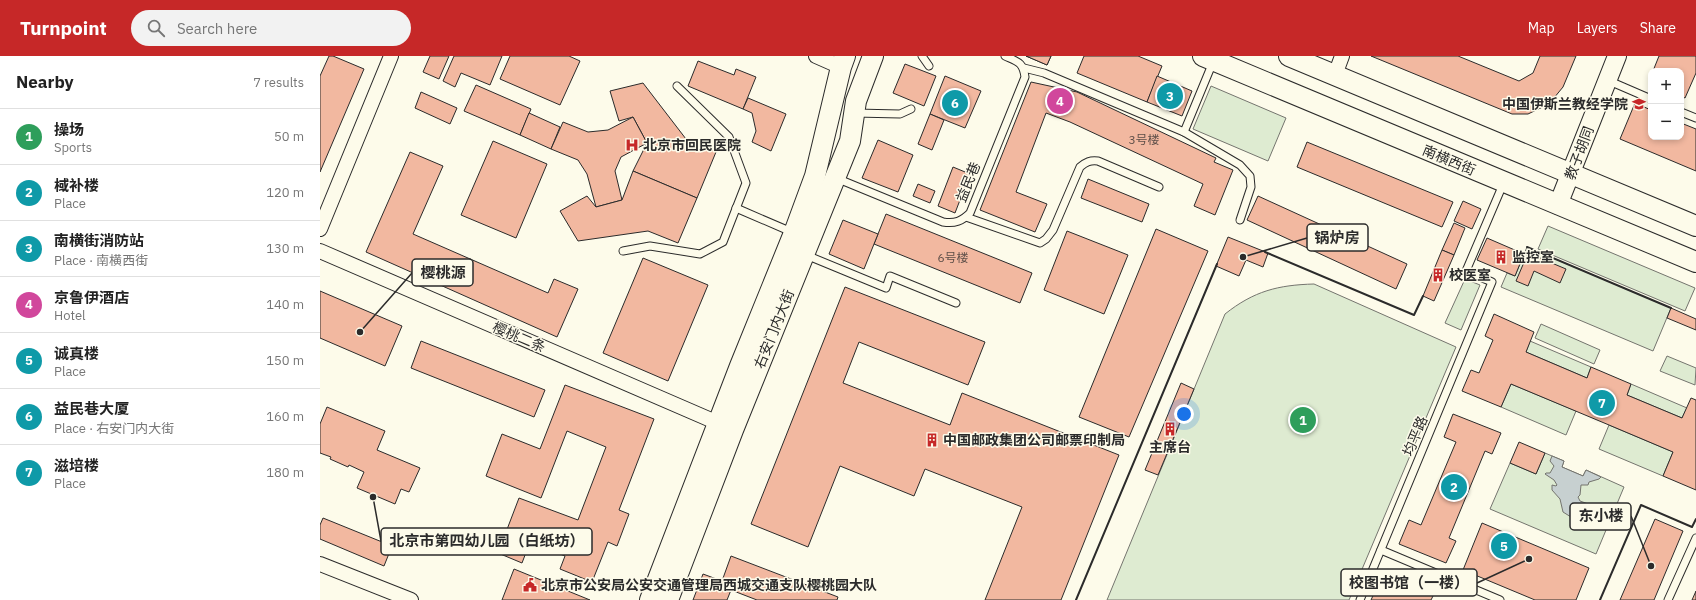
<!DOCTYPE html>
<html lang="en">
<head>
<meta charset="utf-8">
<style>
	body { margin:0; font-family:"IBM Plex Sans","Noto Sans SC",sans-serif; background:#f2f2f2; color:#222 }
	.controls { position:absolute; right:12px; top:12px; display:grid; overflow:hidden; border-radius:8px; box-shadow:0 2px 6px #0003 }
	.controls button { width:36px; height:36px; display:grid; place-items:center; padding:0; border:0; border-bottom:1px solid #e0e0e0; background:#fff; color:#222; font:20px sans-serif }
	.you { position:absolute; left:864px; top:358px; width:14px; height:14px; margin:-10px; border:3px solid #fff; border-radius:50%; background:#1a73e8; box-shadow:0 0 0 6px #1a73e833 }
	.badge { display:grid; place-items:center; width:26px; height:26px; border-radius:50%; background:#c62828; color:#fff; font-size:13px; font-weight:700 }
	.pin { position:absolute; translate:-50% -50%; border:2px solid #fff; box-shadow:0 1px 4px #0006 }
	.list { margin:0; padding:0; list-style:none }
	h2 { display:flex; justify-content:space-between; align-items:center; height:52px; margin:0; padding:0 16px; font-size:17px }
	h2 small { font-size:13px; font-weight:400; color:#767676 }
	.list li { display:grid; grid-template-columns:26px 1fr auto; gap:12px; align-items:center; box-sizing:border-box; height:56px; padding:0 16px; border-top:1px solid #e0e0e0 }
	.list b { display:block; font-size:15px; white-space:nowrap }
	.list p { margin:0; font-size:13px; white-space:nowrap; color:#767676 }
	.list em { font-size:13px; font-style:normal; color:#767676 }
	.icon { flex:none; width:22px; height:22px; fill:none; stroke:currentColor; stroke-width:2; stroke-linecap:round; stroke-linejoin:round }
	.map { position:relative; flex:none; width:1376px; height:544px; overflow:hidden }
	header { display:flex; align-items:center; gap:24px; box-sizing:border-box; height:56px; padding:0 20px; background:#c62828; color:#fff }
	header strong { font-size:19px }
	nav { display:flex; gap:22px; margin-inline-start:auto; font-size:14px }
	.search { width:280px; height:36px; background:#f2f2f2; display:flex; align-items:center; gap:10px; box-sizing:border-box; padding:0 14px; border-radius:22px; color:#767676; font-size:15px }
	main { display:flex }
	aside { flex:1; background:#fff }
	.map>svg:first-child { display:block }
</style>
</head>
<body>
<header>
<strong>Turnpoint</strong>
<div class="search"><svg class="icon" aria-label="search" viewBox="0 0 24 24"><circle cx="10" cy="10" r="6"/><path d="M15 15l6 6"/></svg>Search here</div>
<nav><a>Map</a><a>Layers</a><a>Share</a></nav>
</header>
<main>
<aside>
<h2>Nearby<small>7 results</small></h2>
<ul class="list">
<li><span class="badge" style="background:#2e9e5b">1</span><div><b>操场</b><p>Sports</p></div><em>50 m</em></li>
<li><span class="badge" style="background:#0f9aa8">2</span><div><b>棫补楼</b><p>Place</p></div><em>120 m</em></li>
<li><span class="badge" style="background:#0f9aa8">3</span><div><b>南横街消防站</b><p>Place · 南横西街</p></div><em>130 m</em></li>
<li><span class="badge" style="background:#d1479c">4</span><div><b>京鲁伊酒店</b><p>Hotel</p></div><em>140 m</em></li>
<li><span class="badge" style="background:#0f9aa8">5</span><div><b>诚真楼</b><p>Place</p></div><em>150 m</em></li>
<li><span class="badge" style="background:#0f9aa8">6</span><div><b>益民巷大厦</b><p>Place · 右安门内大街</p></div><em>160 m</em></li>
<li><span class="badge" style="background:#0f9aa8">7</span><div><b>滋培楼</b><p>Place</p></div><em>180 m</em></li>
</ul>
</aside>
<div class="map">
<svg width="1376" height="544" viewBox="0 0 1376 544">
	<rect width="100%" height="100%" fill="#fdfbea"/>
	<g fill="#deebd1" stroke="#74746e">
		<path d="M 891,30 L 966,62 L 948,105 L 873,73 Z"/>
		<path d="M 1228,170 L 1375,232 L 1365,255 L 1218,193 Z"/>
		<path d="M 1207,191 L 1351,252 L 1333,295 L 1181,231 L 1187,217 L 1195,220 Z"/>
		<path d="M 1145,223 L 1160,229 L 1141,274 L 1125,267 Z"/>
		<path d="M 994,228 L 1136,291 L 1029,544 L 787,544 L 905,258 C 934,235 958,229 994,228 Z"/>
		<path d="M 1221,268 L 1280,294 L 1274,308 L 1215,282 Z"/>
		<path d="M 1210,285 L 1271,311 L 1267,322 L 1206,296 Z"/>
		<path d="M 1347,300 L 1376,312 L 1375,329 L 1340,315 Z"/>
		<path d="M 1191,328 L 1256,355 L 1246,379 L 1181,351 Z"/>
		<path d="M 1311,328 L 1367,352 L 1362,362 L 1307,339 Z"/>
		<path d="M 1289,369 L 1353,396 L 1343,420 L 1279,393 Z"/>
		<path d="M 1225,397 L 1244,405 L 1242,411 L 1263,420 L 1266,414 L 1304,431 L 1276,498 L 1170,453 L 1190,407 L 1216,418 Z"/>
	</g>
	<path fill="#c7d0d0" stroke="#74746e" d="M 1232,400 L 1244,405 L 1242,411 L 1263,420 L 1266,414 L 1281,421 L 1279,423 L 1269,426 L 1268,429 L 1261,429 L 1260,439 L 1258,441 L 1260,445 L 1271,449 L 1268,451 L 1271,454 L 1270,461 L 1272,464 L 1269,465 L 1268,462 L 1265,462 L 1259,468 L 1256,468 L 1251,461 L 1243,456 L 1240,443 L 1232,434 L 1232,429 L 1236,430 L 1237,429 L 1234,424 L 1225,418 L 1226,417 L 1230,417 L 1234,410 L 1230,405 Z"/>
	<g fill="#f2b8a0" stroke="#2b2b2b">
		<path d="M 9,0 L 13,0 L 44,13 L 0,116 L 0,20 Z"/>
		<path d="M 110,0 L 129,0 L 119,23 L 103,16 Z"/>
		<path d="M 134,0 L 182,0 L 170,29 L 141,17 L 135,31 L 123,25 Z"/>
		<path d="M 190,0 L 249,0 L 260,5 L 240,49 L 180,23 Z"/>
		<path d="M 706,0 L 731,0 L 727,9 Z"/>
		<path d="M 706,0 L 731,0 L 727,9 Z"/>
		<path d="M 764,0 L 818,0 L 842,10 L 827,46 L 757,17 Z"/>
		<path d="M 1051,0 L 1138,0 L 1199,25 L 1213,17 L 1220,0 L 1256,0 L 1243,31 L 1229,48 L 1208,58 L 1192,58 Z"/>
		<path d="M 1339,0 L 1376,0 L 1376,17 L 1365,42 L 1361,40 L 1361,15 L 1333,15 Z"/>
		<path d="M 378,5 L 414,19 L 416,13 L 436,21 L 423,53 L 368,30 Z"/>
		<path d="M 585,8 L 616,20 L 604,50 L 573,37 Z"/>
		<path d="M 625,20 L 661,35 L 645,72 L 610,58 Z"/>
		<path d="M 837,20 L 872,35 L 862,60 L 827,46 Z"/>
		<path d="M 711,26 L 757,36 L 896,102 L 894,106 L 913,114 L 895,159 L 874,150 L 883,128 L 750,66 L 726,57 L 696,136 L 727,148 L 715,176 L 660,154 Z"/>
		<path d="M 323,27 L 366,83 L 396,96 L 377,142 L 313,115 L 327,87 L 313,61 L 299,65 L 290,35 Z"/>
		<path d="M 156,29 L 211,53 L 200,79 L 144,55 Z"/>
		<path d="M 101,36 L 137,52 L 130,68 L 95,52 Z"/>
		<path d="M 428,42 L 466,58 L 451,95 L 432,86 L 436,75 L 432,57 L 423,53 Z"/>
		<path d="M 1315,47 L 1331,54 L 1331,81 L 1361,81 L 1361,67 L 1376,73 L 1376,115 L 1300,83 Z"/>
		<path d="M 209,57 L 240,71 L 231,93 L 200,79 Z"/>
		<path d="M 610,58 L 624,64 L 612,94 L 598,88 Z"/>
		<path d="M 313,61 L 327,87 L 301,101 L 295,115 L 302,144 L 276,151 L 267,118 L 258,104 L 231,93 L 243,66 L 268,76 L 288,74 Z"/>
		<path d="M 558,84 L 593,99 L 578,136 L 542,122 Z"/>
		<path d="M 173,85 L 227,108 L 196,182 L 141,159 Z"/>
		<path d="M 987,86 L 1133,146 L 1122,171 L 977,111 Z"/>
		<path d="M 90,96 L 123,110 L 93,178 L 228,237 L 234,223 L 258,233 L 237,281 L 46,196 Z"/>
		<path d="M 633,111 L 650,118 L 635,157 L 618,150 Z"/>
		<path d="M 313,115 L 377,142 L 358,187 L 328,175 L 258,185 L 240,155 L 267,140 L 276,151 L 302,144 Z"/>
		<path d="M 768,123 L 829,148 L 822,166 L 761,142 Z"/>
		<path d="M 598,128 L 615,135 L 610,147 L 593,140 Z"/>
		<path d="M 938,140 L 1087,208 L 1076,233 L 927,164 Z"/>
		<path d="M 1143,145 L 1161,153 L 1152,173 L 1134,165 Z"/>
		<path d="M 566,158 L 712,217 L 700,247 L 554,188 Z"/>
		<path d="M 523,164 L 558,178 L 544,213 L 509,198 Z"/>
		<path d="M 1134,167 L 1145,172 L 1134,199 L 1122,194 Z"/>
		<path d="M 836,173 L 888,195 L 809,381 L 759,361 Z"/>
		<path d="M 747,175 L 808,199 L 784,258 L 724,234 Z"/>
		<path d="M 908,181 L 948,197 L 943,211 L 926,204 L 919,220 L 896,210 Z"/>
		<path d="M 1167,182 L 1204,198 L 1195,220 L 1157,204 Z"/>
		<path d="M 1122,194 L 1134,199 L 1114,245 L 1103,240 Z"/>
		<path d="M 1208,197 L 1246,213 L 1240,227 L 1214,215 L 1208,230 L 1196,225 Z"/>
		<path d="M 323,202 L 388,229 L 348,325 L 283,297 Z"/>
		<path d="M 525,231 L 665,286 L 648,329 L 539,286 L 523,327 L 630,369 L 642,337 L 799,399 L 741,544 L 665,544 L 702,451 L 605,413 L 594,440 L 520,410 L 488,491 L 431,468 Z"/>
		<path d="M 0,235 L 82,270 L 65,310 L 0,282 Z"/>
		<path d="M 1351,252 L 1376,263 L 1376,274 L 1347,262 Z"/>
		<path d="M 1174,258 L 1214,276 L 1206,296 L 1267,322 L 1271,311 L 1311,328 L 1307,339 L 1362,362 L 1371,342 L 1376,344 L 1376,434 L 1343,420 L 1353,396 L 1289,369 L 1191,328 L 1181,351 L 1142,335 L 1151,314 L 1159,317 L 1173,284 L 1165,280 Z"/>
		<path d="M 101,285 L 225,334 L 214,361 L 91,312 Z"/>
		<path d="M 861,327 L 874,333 L 838,419 L 825,414 Z"/>
		<path d="M 245,329 L 334,363 L 299,454 L 309,458 L 297,490 L 288,486 L 272,526 L 240,513 L 245,500 L 210,486 L 202,507 L 178,497 L 199,442 L 258,464 L 286,391 L 247,375 L 221,442 L 166,420 L 182,378 L 220,393 Z"/>
		<path d="M 7,351 L 65,375 L 57,394 L 100,412 L 89,436 L 81,433 L 75,448 L 37,432 L 44,416 L 29,409 L 28,411 L 10,403 L 11,401 L 0,397 L 0,368 Z"/>
		<path d="M 1133,358 L 1181,377 L 1172,398 L 1165,395 L 1129,482 L 1136,485 L 1126,507 L 1079,488 L 1089,464 L 1101,469 L 1136,386 L 1124,381 Z"/>
		<path d="M 1199,386 L 1225,397 L 1216,418 L 1190,407 Z"/>
		<path d="M 3,462 L 72,490 L 64,510 L 0,483 L 0,469 Z"/>
		<path d="M 1335,463 L 1363,475 L 1334,544 L 1300,544 Z"/>
		<path d="M 1162,467 L 1269,512 L 1256,544 L 1215,544 L 1143,514 Z"/>
		<path d="M 411,500 L 518,541 L 517,544 L 437,544 L 411,534 L 407,544 L 373,544 L 383,518 L 402,525 Z"/>
		<path d="M 194,513 L 270,544 L 182,544 Z"/>
		<path d="M 1086,514 L 1107,522 L 1102,533 L 1114,538 L 1111,544 L 1051,544 L 1064,516 L 1082,523 Z"/>
		<path d="M 1376,535 L 1376,544 L 1372,544 Z"/>
	</g>
	<g fill="none" stroke-linecap="round" stroke-linejoin="round">
		<g stroke="#2b2b2b" stroke-width="9">
			<g id="service">
				<path d="M 602,0 L 609,10"/>
				<path d="M 704,12 L 724,17 L 864,76 L 920,109 L 930,120 L 931,131 L 920,164"/>
				<path d="M 1287,24 L 1331,43"/>
				<path d="M 1361,56 L 1376,62"/>
				<path d="M 535,57 L 580,58 L 591,53"/>
				<path d="M 864,76 L 893,6"/>
				<path d="M 516,122 L 623,166 C 635,168 642,165 650,157 L 705,21 C 703,6 698,6 685,0"/>
				<path d="M 416,152 L 474,177"/>
				<path d="M 646,161 L 720,187 L 726,183 L 733,174 L 760,111 C 766,106 770,104 778,105 L 839,131"/>
				<path d="M 303,195 L 330,190 L 380,198 L 403,186 L 426,127 L 409,81 L 357,30"/>
				<path d="M 486,199 L 566,232 L 570,220 L 636,247"/>
				<path d="M 1061,494 L 1180,544"/>
				<path d="M 1040,544 L 1172,226 L 1146,215 L 1184,126"/>
				<path d="M 1348,544 L 1376,482"/>
			</g>
		</g>
		<g stroke="#2b2b2b" stroke-width="16">
			<g id="minor">
				<path d="M 496,0 L 521,11"/>
				<path d="M 1015,19 L 1022,0"/>
				<path d="M 0,173 L 71,0"/>
				<path d="M 0,195 L 398,367"/>
				<path d="M 0,508 L 91,544"/>
			</g>
		</g>
		<g stroke="#2b2b2b" stroke-width="20">
			<path id="tertiary" d="M 1238,149 L 1297,0"/>
		</g>
		<g stroke="#2b2b2b" stroke-width="22">
			<g id="secondary">
				<path d="M 883,0 L 1376,206"/>
				<path d="M 969,0 L 1376,170"/>
				<path d="M 330,544 L 420,310 L 474,177 L 495,120 L 521,11 L 525,0"/>
				<path d="M 348,544 L 413,374 L 530,85 L 536,45 L 553,0"/>
			</g>
		</g>
		<use href="#service" stroke="#fdfbea" stroke-width="7"/>
		<use href="#minor" stroke="#fdfbea" stroke-width="14"/>
		<use href="#tertiary" stroke="#fdfbea" stroke-width="18"/>
		<use href="#secondary" stroke="#fdfbea" stroke-width="20"/>
		<g stroke="#2b2b2b" stroke-width="2">
			<path d="M 1207,191 L 1351,252"/>
			<path d="M 945,196 L 1094,259 L 1103,240"/>
			<path d="M 756,544 L 897,208"/>
			<path d="M 1280,544 L 1321,449 L 1372,471 L 1376,463"/>
		</g>
	</g>
	<defs>
		<g id="university-bare" transform="scale(1.08)"><path d="M0-5L7-2L0 1L-7-2ZM-4 1L0 2.5L4 1V4Q0 6-4 4Z" fill="#c62828" stroke="#fdfbea" stroke-width="2.5" paint-order="stroke"/></g>
		<g id="hospital-bare" transform="scale(1.08)"><path d="M-5-5h3v3.5h4V-5h3V5h-3V1.5h-4V5h-3Z" fill="#c62828" stroke="#fdfbea" stroke-width="2.5" paint-order="stroke"/></g>
		<g id="building-bare" transform="scale(1.08)"><path d="M-4-6H4V6H1V3H-1V6H-4ZM-2.5-4.3h1.7v1.8h-1.7ZM.8-4.3h1.7v1.8H.8ZM-2.5-1h1.7V.8h-1.7ZM.8-1h1.7V.8H.8Z" fill="#c62828" stroke="#fdfbea" stroke-width="2.5" paint-order="stroke"/></g>
		<g id="civic-bare" transform="scale(1.08)"><path d="M-.6-6.5H3V-4.5H.6V-3L4-1V1h2V6H-6V1h2V-1L-.6-3ZM-1.2 2.5V6h2.4V2.5Z" fill="#c62828" stroke="#fdfbea" stroke-width="2.5" paint-order="stroke"/></g>
	</defs>
	<g fill-rule="evenodd">
		<use href="#university-bare" x="1319" y="48"/>
		<use href="#hospital-bare" x="312" y="89"/>
		<use href="#building-bare" x="1181" y="201"/>
		<use href="#building-bare" x="1118" y="219"/>
		<use href="#building-bare" x="850" y="373"/>
		<use href="#building-bare" x="612" y="384"/>
		<use href="#civic-bare" x="210" y="529"/>
	</g>
	<g text-anchor="middle" stroke-width="3" stroke-linejoin="round" paint-order="stroke">
		<g font-size="12" fill="#5d4e48">
			<text x="824" y="88">3号楼</text>
			<text x="633" y="206">6号楼</text>
		</g>
		<g font-size="14" font-weight="bold" fill="#2b2b2b" stroke="#fdfbea" text-anchor="start">
			<text x="1308" y="53" text-anchor="end">中国伊斯兰教经学院</text>
			<text x="323" y="94">北京市回民医院</text>
			<text x="1192" y="206">监控室</text>
			<text x="1129" y="224">校医室</text>
			<text x="623" y="389">中国邮政集团公司邮票印制局</text>
			<text x="850" y="396" text-anchor="middle">主席台</text>
			<text x="221" y="534">北京市公安局公安交通管理局西城交通支队樱桃园大队</text>
		</g>
		<g font-size="14" fill="#2b2b2b" stroke="#fdfbea">
			<text transform="translate(1259 97) rotate(-69)" y="5">教子胡同</text>
			<text transform="translate(1129 104) rotate(23)" y="5">南横西街</text>
			<text transform="translate(648 126) rotate(-68)" y="5">益民巷</text>
			<text transform="translate(454 273) rotate(-68)" y="5">右安门内大街</text>
			<text transform="translate(199 281) rotate(23)" y="5">樱桃二条</text>
			<text transform="translate(1095 380) rotate(-67)" y="5">均平路</text>
		</g>
	</g>
	<path fill="none" stroke="#2b2b2b" stroke-width="1.5" d="M923 201L987 182M40 276L92 217M1331 510L1311 460M53 441L61 485M1209 503L1157 527"/>
	<g fill="#2b2b2b" stroke="#fdfbea" stroke-width="1.5">
		<circle cx="923" cy="201" r="4"/>
		<circle cx="40" cy="276" r="4"/>
		<circle cx="1331" cy="510" r="4"/>
		<circle cx="53" cy="441" r="4"/>
		<circle cx="1209" cy="503" r="4"/>
	</g>
	<g fill="#fdfbea" stroke="#2b2b2b" stroke-width="1.5">
		<rect x="987" y="168" width="61" height="27" rx="4"/>
		<rect x="92" y="203" width="61" height="27" rx="4"/>
		<rect x="1250" y="447" width="61" height="27" rx="4"/>
		<rect x="61" y="472" width="211" height="27" rx="4"/>
		<rect x="1021" y="513" width="136" height="27" rx="4"/>
	</g>
	<g font-size="15" text-anchor="middle" font-weight="bold" fill="#2b2b2b">
		<text x="1017" y="187">锅炉房</text>
		<text x="123" y="222">樱桃源</text>
		<text x="1281" y="465">东小楼</text>
		<text x="167" y="490">北京市第四幼儿园（白纸坊）</text>
		<text x="1089" y="532">校图书馆（一楼）</text>
	</g>
</svg>
<div class="controls">
<button>+</button>
<button>−</button>
</div>
<div class="you"></div>
<div class="pin badge" style="left:983px;top:364px;background:#2e9e5b">1</div>
<div class="pin badge" style="left:1134px;top:431px;background:#0f9aa8">2</div>
<div class="pin badge" style="left:850px;top:40px;background:#0f9aa8">3</div>
<div class="pin badge" style="left:740px;top:45px;background:#d1479c">4</div>
<div class="pin badge" style="left:1184px;top:490px;background:#0f9aa8">5</div>
<div class="pin badge" style="left:635px;top:47px;background:#0f9aa8">6</div>
<div class="pin badge" style="left:1282px;top:347px;background:#0f9aa8">7</div>
</div>
</main>
</body>
</html>
